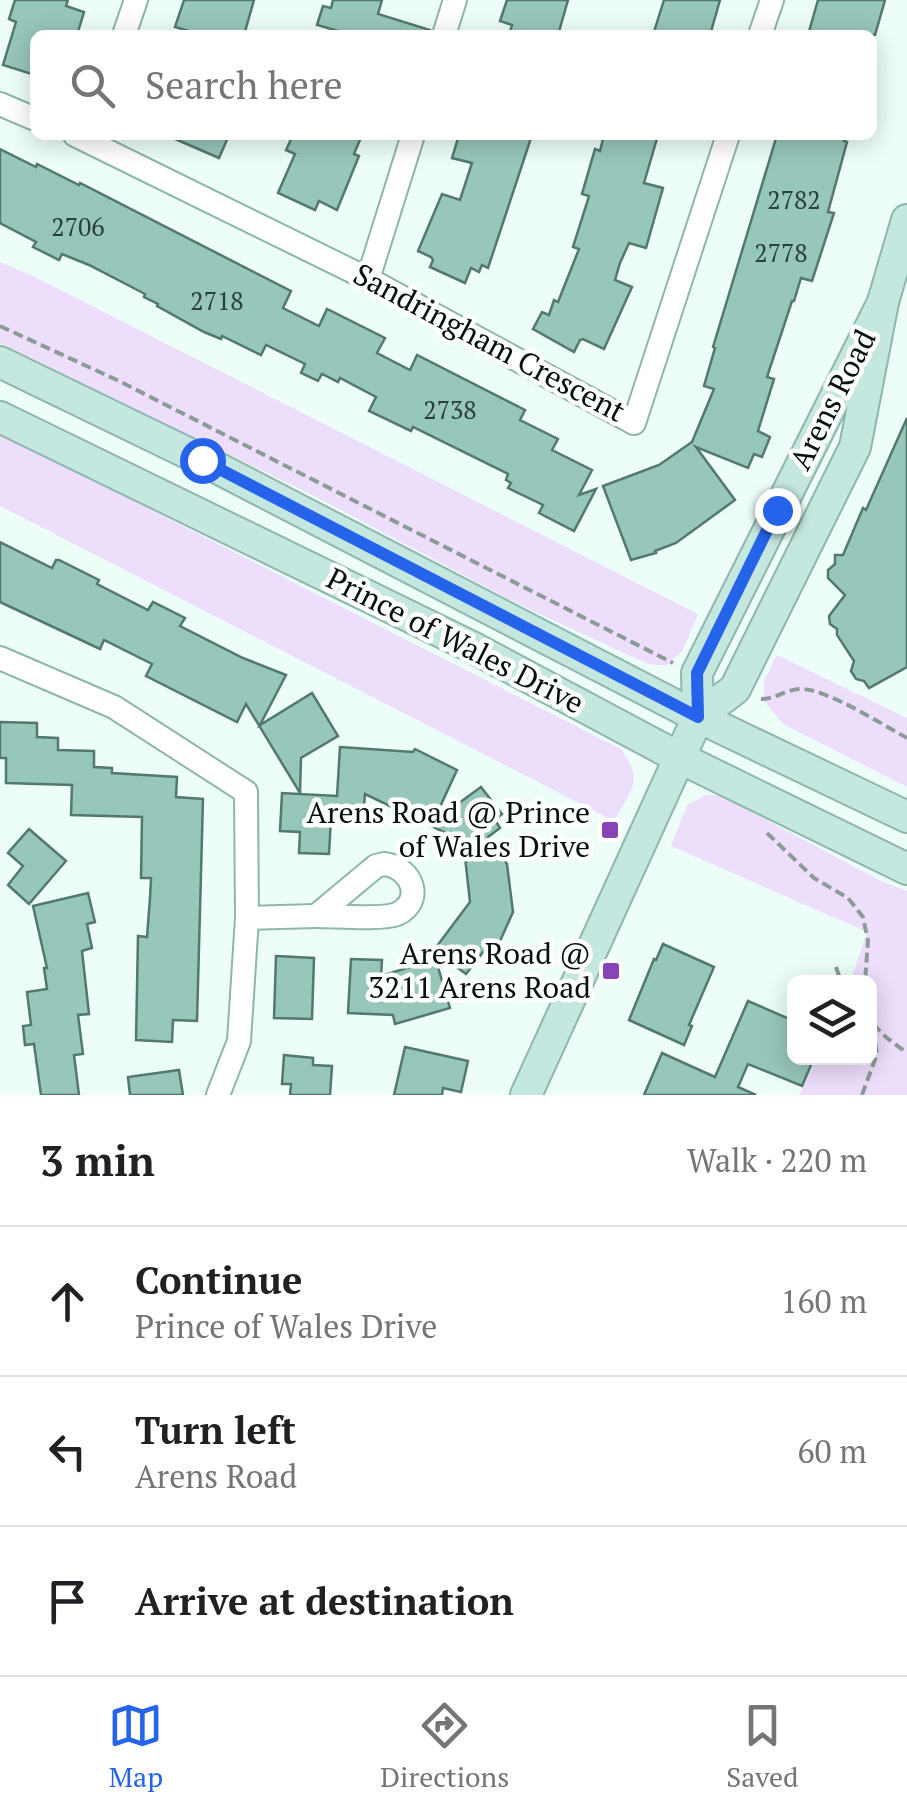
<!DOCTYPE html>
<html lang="en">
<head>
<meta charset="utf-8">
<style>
	body { margin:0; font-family:"PT Serif",serif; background:#f2f2f2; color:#202124 }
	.controls { position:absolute; right:30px; bottom:30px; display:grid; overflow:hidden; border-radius:15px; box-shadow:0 5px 25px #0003 }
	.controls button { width:90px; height:90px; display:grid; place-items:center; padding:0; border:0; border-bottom:2px solid #e0e0e0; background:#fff; color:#202124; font:50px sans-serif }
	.stop { position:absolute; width:30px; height:30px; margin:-22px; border:8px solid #2563eb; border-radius:50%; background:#fff }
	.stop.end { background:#2563eb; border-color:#fff; box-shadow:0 2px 10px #0008 }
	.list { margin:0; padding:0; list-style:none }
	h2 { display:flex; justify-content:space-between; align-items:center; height:130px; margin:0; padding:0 40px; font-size:42px }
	h2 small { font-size:32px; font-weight:400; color:#757577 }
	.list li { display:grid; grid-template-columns:65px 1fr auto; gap:30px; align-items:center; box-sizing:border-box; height:150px; padding:0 40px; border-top:2px solid #e0e0e0 }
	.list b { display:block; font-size:38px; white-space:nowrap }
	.list p { margin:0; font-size:32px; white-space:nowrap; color:#757577 }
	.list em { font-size:32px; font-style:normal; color:#757577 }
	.icon { flex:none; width:55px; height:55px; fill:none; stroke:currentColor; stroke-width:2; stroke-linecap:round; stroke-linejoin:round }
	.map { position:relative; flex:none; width:907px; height:1095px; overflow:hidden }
	.search { position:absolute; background:#fff; box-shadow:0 5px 25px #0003; left:30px; right:30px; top:30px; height:110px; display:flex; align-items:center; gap:25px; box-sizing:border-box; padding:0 35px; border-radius:15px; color:#757577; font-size:38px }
	.sheet { height:580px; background:#fff }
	nav { display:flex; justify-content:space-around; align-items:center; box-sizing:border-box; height:140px; border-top:2px solid #e0e0e0; background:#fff; font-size:28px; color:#757577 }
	nav a { display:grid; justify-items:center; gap:5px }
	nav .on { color:#2563eb }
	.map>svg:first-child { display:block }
</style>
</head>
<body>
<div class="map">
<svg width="907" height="1095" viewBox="0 0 907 1095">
	<rect width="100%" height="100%" fill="#edfef9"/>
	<g fill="#eddefb">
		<path d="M 0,262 L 33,276 L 698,614 L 683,650 L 666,666 L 648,664 L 520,605 L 314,496 L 0,343 Z"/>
		<path d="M 0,433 L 621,749 C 645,781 631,790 614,821 L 0,506 Z"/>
		<path d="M 777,655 L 907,718 L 907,787 L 783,724 L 764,701 L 764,681 Z"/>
		<path d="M 706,795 L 720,795 L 881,881 L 907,891 L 907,1095 L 799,1095 L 817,1058 L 870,1058 L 870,982 L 850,982 L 867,932 L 671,846 L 687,805 Z"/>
	</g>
	<g fill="#97c6ba" stroke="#53796f" stroke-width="2.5">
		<path d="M 15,0 L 68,0 L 66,6 L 84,12 L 77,35 L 35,35 L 35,75 L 3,65 L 16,22 L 9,19 Z"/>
		<path d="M 184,0 L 254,0 L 244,35 L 202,35 L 175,27 Z"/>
		<path d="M 333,0 L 382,0 L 378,14 L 430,30 L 429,35 L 352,35 L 317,25 L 323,6 L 331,8 Z"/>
		<path d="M 507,0 L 568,0 L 558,35 L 509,35 L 512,25 L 500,21 Z"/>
		<path d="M 664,0 L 720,0 L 710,35 L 653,35 Z"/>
		<path d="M 818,0 L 885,0 L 875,35 L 808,35 Z"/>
		<path d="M 166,135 L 229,135 L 219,158 Z"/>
		<path d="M 293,135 L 362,135 L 354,154 L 359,156 L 337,210 L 319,201 L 315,210 L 278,193 L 295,154 L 286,150 Z"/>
		<path d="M 459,135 L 532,135 L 488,268 L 482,265 L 479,272 L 471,268 L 465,283 L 430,267 L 433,260 L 431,257 L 418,251 L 442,194 L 460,200 L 472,163 L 452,158 Z"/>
		<path d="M 604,135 L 658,135 L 644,183 L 663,188 L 646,248 L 629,243 L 620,263 L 615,280 L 632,287 L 604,349 L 583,339 L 580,340 L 574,352 L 533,329 L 542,312 L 549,315 L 554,300 L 558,302 L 579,249 L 573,247 L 589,196 L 582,194 L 595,149 L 600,151 Z"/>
		<path d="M 777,135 L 833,135 L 845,139 L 844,141 L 847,142 L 828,212 L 834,213 L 812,281 L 801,278 L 794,301 L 792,301 L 767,377 L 774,379 L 758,431 L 770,437 L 762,457 L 754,454 L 748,468 L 696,447 L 735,500 L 676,543 L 655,551 L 656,553 L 631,560 L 603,486 L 659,465 L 692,442 L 714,389 L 704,386 L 715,348 L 713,347 Z"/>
		<path d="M 0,149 L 36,167 L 37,164 L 79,185 L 80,183 L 291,291 L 283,308 L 319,326 L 327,309 L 385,338 L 377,353 L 410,370 L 417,355 L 525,410 L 520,420 L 558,439 L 552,450 L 592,470 L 579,495 L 596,489 L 574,531 L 539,513 L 543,505 L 508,488 L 511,483 L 506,480 L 508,474 L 413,427 L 411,431 L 369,411 L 376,397 L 340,378 L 338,382 L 322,374 L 318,381 L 301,373 L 305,364 L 266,345 L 261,355 L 222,336 L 221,339 L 204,332 L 157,306 L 158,304 L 144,297 L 145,294 L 89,265 L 62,254 L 59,260 L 33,247 L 36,242 L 0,223 Z"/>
		<path d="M 907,418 L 907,667 L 869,688 L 864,681 L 856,679 L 851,671 L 854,661 L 837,635 L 837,629 L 830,624 L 829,616 L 845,595 L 828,578 L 828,570 L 835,564 L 835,555 L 843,555 L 863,508 L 866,510 Z"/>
		<path d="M 0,542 L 52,568 L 56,560 L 59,560 L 99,580 L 97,584 L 148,610 L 153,602 L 185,618 L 180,626 L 243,658 L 286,675 L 260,725 L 312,693 L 338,736 L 301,758 L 300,793 L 246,704 L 237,722 L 146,676 L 152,664 L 104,640 L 100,649 L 0,602 Z"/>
		<path d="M 0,722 L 37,723 L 37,737 L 58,738 L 58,750 L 94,751 L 94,767 L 112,768 L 112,773 L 177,777 L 176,797 L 203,799 L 197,1021 L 173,1020 L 172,1042 L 136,1040 L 138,936 L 147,937 L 150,898 L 151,878 L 141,878 L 142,817 L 71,815 L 72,785 L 6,783 L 6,758 L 0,758 Z"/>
		<path d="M 340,747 L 413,752 L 415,749 L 457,770 L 433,822 L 481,787 L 502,814 L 495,820 L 500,828 L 488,837 L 507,864 L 513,912 L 496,950 L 487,947 L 466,974 L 434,950 L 470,902 L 465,857 L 448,834 L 365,794 L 363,820 L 331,818 L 329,854 L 299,853 L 300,832 L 280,831 L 282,793 L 337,796 Z"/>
		<path d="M 29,829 L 66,861 L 29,904 L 8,885 L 23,866 L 8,853 Z"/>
		<path d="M 88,893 L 95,922 L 87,924 L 92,948 L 82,951 L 89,1014 L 78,1015 L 83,1054 L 74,1055 L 79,1095 L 41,1095 L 34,1044 L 25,1045 L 23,1026 L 31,1025 L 27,992 L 47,989 L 44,968 L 47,968 L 33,906 Z"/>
		<path d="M 663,944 L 714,967 L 689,1025 L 692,1026 L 684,1045 L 629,1020 L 654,959 L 656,960 Z"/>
		<path d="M 433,950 L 450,1008 L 395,1024 L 393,1015 L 348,1013 L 351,959 L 382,960 L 381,976 L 423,963 Z"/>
		<path d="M 276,956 L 314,958 L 312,1019 L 274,1018 Z"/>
		<path d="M 748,1001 L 794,1021 L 794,1058 L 809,1058 L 807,1063 L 811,1065 L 802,1086 L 748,1064 L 738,1087 L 756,1095 L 644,1095 L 662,1053 L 715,1077 Z"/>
		<path d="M 405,1047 L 468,1061 L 461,1092 L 443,1088 L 442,1095 L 394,1095 Z"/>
		<path d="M 284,1055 L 313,1058 L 313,1065 L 332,1066 L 330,1095 L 290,1095 L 291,1084 L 282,1084 Z"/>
		<path d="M 179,1070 L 183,1095 L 130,1095 L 128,1077 Z"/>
	</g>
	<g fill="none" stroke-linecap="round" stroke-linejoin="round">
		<g stroke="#8eb6ab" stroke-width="26">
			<g id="street">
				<path d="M 124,35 L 136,0"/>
				<path d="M 444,35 L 455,0"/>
				<path d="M 760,35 L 772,0"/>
				<path d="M 0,104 L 35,119"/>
				<path d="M 75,135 L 368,279 L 634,423 L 728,135"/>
				<path d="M 368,279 L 413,135"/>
				<path d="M 0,658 L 114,707 L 246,792 L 247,918 L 239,1041 L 218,1095"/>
				<path d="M 384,864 C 412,867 425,901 397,914 C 382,920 335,916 316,916 L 376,866 Z"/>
				<path d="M 247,918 L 316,916"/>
			</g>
		</g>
		<g stroke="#8eb6ab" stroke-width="34">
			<g id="secondary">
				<path d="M 0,362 L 202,460 L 698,717 L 907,817"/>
				<path d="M 0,417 L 472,647 L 678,757 L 907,869"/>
				<path d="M 698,717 L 735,689 L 855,447 L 883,302 L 907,220"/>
				<path d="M 526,1095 L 698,717 L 697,673 L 883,302"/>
			</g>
		</g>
		<g stroke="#8b9b97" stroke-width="4" stroke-dasharray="10 5" stroke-linecap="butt">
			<path d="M 0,326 L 119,381 L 673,663"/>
			<path d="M 761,699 C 775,699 785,690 799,689 C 824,687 883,725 907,738"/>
			<path d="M 767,833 L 814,878 L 848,898 L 863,917 L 868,941 L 865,982"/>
			<path d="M 836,967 L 841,982"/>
			<path d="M 873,1024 L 887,1038 L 907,1053"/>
			<path d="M 862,1095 L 877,1054 L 870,1011"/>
		</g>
		<use href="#street" stroke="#fff" stroke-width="22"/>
		<use href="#secondary" stroke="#c4e7e0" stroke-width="30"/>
	</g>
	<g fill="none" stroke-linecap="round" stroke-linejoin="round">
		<path stroke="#2563eb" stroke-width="12" d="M 202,460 L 698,717 L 697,673 L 777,510"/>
	</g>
	<g fill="#8845b9" stroke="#fff" stroke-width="4">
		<rect x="600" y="820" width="20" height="20" rx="5"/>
		<rect x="601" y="961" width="20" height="20" rx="5"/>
	</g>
	<g text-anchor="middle" stroke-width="9" stroke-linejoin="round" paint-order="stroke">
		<g font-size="25" fill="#293f3a">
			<text x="794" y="209">2782</text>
			<text x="78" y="236">2706</text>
			<text x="781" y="262">2778</text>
			<text x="217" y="310">2718</text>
			<text x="450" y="419">2738</text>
		</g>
		<g font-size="30" fill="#04120f" stroke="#fff">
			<text transform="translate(489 343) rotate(28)" y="10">Sandringham Crescent</text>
			<text transform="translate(833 400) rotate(-63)" y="10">Arens Road</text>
			<text transform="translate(455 641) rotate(27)" y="10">Prince of Wales Drive</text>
		</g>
		<g font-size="30" fill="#04120f" stroke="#fff" text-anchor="end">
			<text x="590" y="823">Arens Road @ Prince<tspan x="590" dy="34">of Wales Drive</tspan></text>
			<text x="591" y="964">Arens Road @<tspan x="591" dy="34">3211 Arens Road</tspan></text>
		</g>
	</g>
</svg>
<div class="controls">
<button><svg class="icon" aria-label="layers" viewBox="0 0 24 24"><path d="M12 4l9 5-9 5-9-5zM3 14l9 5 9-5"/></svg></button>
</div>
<div class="stop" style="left:202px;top:460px"></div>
<div class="stop end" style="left:777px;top:510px"></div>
<div class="search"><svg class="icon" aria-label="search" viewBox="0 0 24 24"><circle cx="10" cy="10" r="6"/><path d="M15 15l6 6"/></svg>Search here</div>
</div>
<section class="sheet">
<h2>3 min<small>Walk · 220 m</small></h2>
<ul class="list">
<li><svg class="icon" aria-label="ahead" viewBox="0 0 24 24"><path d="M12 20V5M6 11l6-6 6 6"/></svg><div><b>Continue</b><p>Prince of Wales Drive</p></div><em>160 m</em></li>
<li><svg class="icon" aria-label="left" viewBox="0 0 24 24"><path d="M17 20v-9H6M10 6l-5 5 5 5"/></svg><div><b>Turn left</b><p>Arens Road</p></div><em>60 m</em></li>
<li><svg class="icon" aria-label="arrive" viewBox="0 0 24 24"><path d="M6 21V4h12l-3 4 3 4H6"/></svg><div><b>Arrive at destination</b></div></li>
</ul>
</section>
<nav>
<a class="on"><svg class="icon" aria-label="map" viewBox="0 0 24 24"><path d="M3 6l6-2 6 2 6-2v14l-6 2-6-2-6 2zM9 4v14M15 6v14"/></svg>Map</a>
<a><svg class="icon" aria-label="directions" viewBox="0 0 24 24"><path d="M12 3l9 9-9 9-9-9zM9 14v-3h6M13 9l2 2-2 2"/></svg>Directions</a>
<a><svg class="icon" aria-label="saved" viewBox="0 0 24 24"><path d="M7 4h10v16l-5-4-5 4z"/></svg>Saved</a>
</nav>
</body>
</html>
